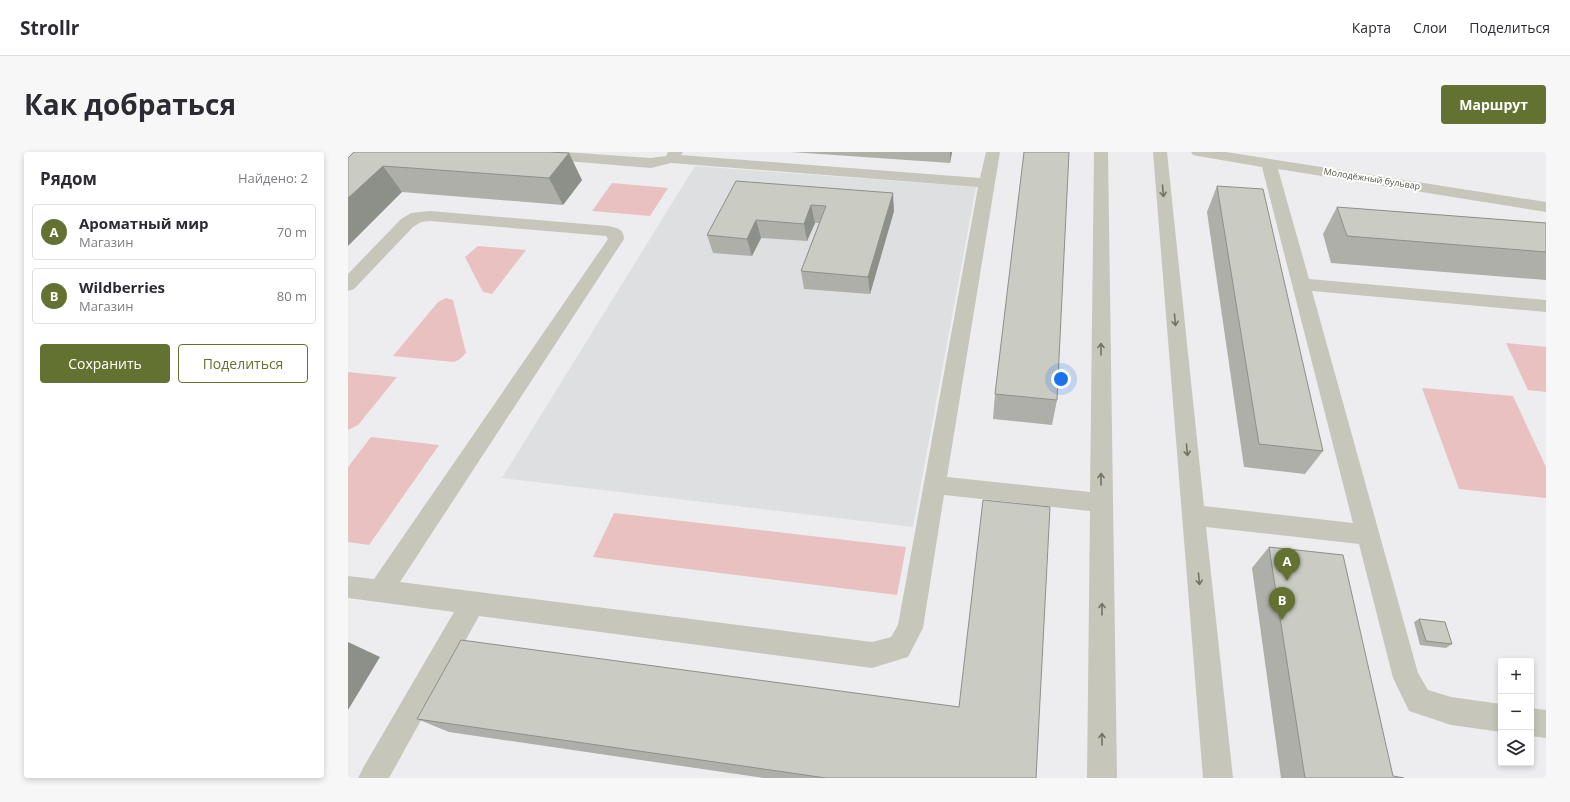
<!DOCTYPE html>
<html lang="ru">
<head>
<meta charset="utf-8">
<style>
	body { margin:0; font-family:"Open Sans",sans-serif; background:#f7f7f7; color:#2b2b33 }
	.controls { position:absolute; right:12px; bottom:12px; display:grid; overflow:hidden; border-radius:4px; box-shadow:0 2px 6px #0003 }
	.controls button { width:36px; height:36px; display:grid; place-items:center; padding:0; border:0; border-bottom:1px solid #e1e1e2; background:#fff; color:#2b2b33; font:20px sans-serif }
	.you { position:absolute; left:713px; top:227px; width:14px; height:14px; margin:-10px; border:3px solid #fff; border-radius:50%; background:#1a73e8; box-shadow:0 0 0 6px #1a73e833 }
	.badge { display:grid; place-items:center; width:26px; height:26px; border-radius:50%; background:#637131; color:#fff; font-size:13px; font-weight:700 }
	.pin { position:absolute; translate:-50% -33px; filter:drop-shadow(0 1px 2px #0008) }
	.pin::after { content:''; position:absolute; top:21px; width:14px; height:12px; background:inherit; clip-path:polygon(0 0,100% 0,50% 100%) }
	.list { margin:0; padding:0; list-style:none }
	h2 { display:flex; justify-content:space-between; align-items:center; height:52px; margin:0; padding:0 16px; font-size:17px }
	h2 small { font-size:13px; font-weight:400; color:#7c7c81 }
	.list li { display:grid; grid-template-columns:26px 1fr auto; gap:12px; align-items:center; box-sizing:border-box; height:56px; margin:0 8px 8px; padding:0 8px; border:1px solid #e1e1e2; border-radius:4px }
	.list b { display:block; font-size:15px; white-space:nowrap }
	.list p { margin:0; font-size:13px; white-space:nowrap; color:#7c7c81 }
	.list em { font-size:13px; font-style:normal; color:#7c7c81 }
	.actions { display:flex; gap:8px; padding:12px 16px }
	.actions a { flex:1; padding:9px 0; border:1px solid #637131; border-radius:4px; text-align:center; font-size:14px; color:#637131 }
	.actions .main { background:#637131; color:#fff }
	.icon { flex:none; width:22px; height:22px; fill:none; stroke:currentColor; stroke-width:2; stroke-linecap:round; stroke-linejoin:round }
	.map { position:relative; flex:none; width:1198px; height:626px; overflow:hidden; border-radius:4px }
	header { display:flex; align-items:center; gap:24px; box-sizing:border-box; height:56px; padding:0 20px; background:#fff; border-bottom:1px solid #e1e1e2 }
	header strong { font-size:19px }
	nav { display:flex; gap:22px; margin-inline-start:auto; font-size:14px }
	.intro { display:flex; align-items:center; justify-content:space-between; box-sizing:border-box; height:96px; padding:0 24px }
	h1 { margin:0; font-size:28px }
	.button { padding:10px 18px; border-radius:4px; background:#637131; color:#fff; font-size:14px; font-weight:700 }
	main { display:flex; gap:24px; padding:0 24px }
	aside { flex:1; background:#fff; border-radius:4px; box-shadow:0 2px 6px #0003 }
	.map>svg:first-child { display:block }
</style>
</head>
<body>
<header>
<strong>Strollr</strong>
<nav><a>Карта</a><a>Слои</a><a>Поделиться</a></nav>
</header>
<div class="intro"><h1>Как добраться</h1><a class="button">Маршрут</a></div>
<main>
<aside>
<h2>Рядом<small>Найдено: 2</small></h2>
<ul class="list">
<li><span class="badge">A</span><div><b>Ароматный мир</b><p>Магазин</p></div><em>70 m</em></li>
<li><span class="badge">B</span><div><b>Wildberries</b><p>Магазин</p></div><em>80 m</em></li>
</ul>
<div class="actions"><a class="main">Сохранить</a><a>Поделиться</a></div>
</aside>
<div class="map">
<svg width="1198" height="626" viewBox="0 0 1198 626">
	<rect width="100%" height="100%" fill="#ededef"/>
	<path fill="#dedfe0" d="M 347,14 L 628,35 L 565,375 L 154,326 Z"/>
	<g fill="#e8c1c0">
		<path d="M 264,31 L 320,36 L 302,64 L 244,59 Z"/>
		<path d="M 130,94 L 178,98 L 144,142 L 135,140 L 117,105 Z"/>
		<path d="M 98,146 L 105,148 L 118,201 L 112,207 L 106,210 L 45,204 L 90,150 Z"/>
		<path d="M 1158,191 L 1198,195 L 1198,240 L 1180,238 Z"/>
		<path d="M 0,220 L 49,225 L 10,273 L 0,278 Z"/>
		<path d="M 1074,236 L 1165,244 L 1198,315 L 1198,346 L 1111,337 Z"/>
		<path d="M 23,285 L 91,293 L 21,393 L 0,390 L 0,315 Z"/>
		<path d="M 266,361 L 558,395 L 549,443 L 245,405 Z"/>
	</g>
	<g fill="none" stroke-linecap="round" stroke-linejoin="round">
		<g fill="#c6c7ba" fill-rule="evenodd">
			<path d="M 151,0 L 217,0 L 303,6 L 318,4 L 320,0 L 335,0 L 333,3 L 632,26 L 638,0 L 652,0 L 599,325 L 742,340 L 746,0 L 760,0 L 769,626 L 739,626 L 742,359 L 596,343 L 575,476 L 560,505 L 524,516 L 131,464 L 41,626 L 10,626 L 15,616 L 106,460 L 0,446 L 0,424 L 26,427 L 260,87 L 258,84 L 82,69 L 73,70 L 65,75 L 6,137 L 0,139 L 0,122 L 53,67 L 63,61 L 82,59 L 261,74 C 269,76 276,77 276,87 L 52,430 L 524,490 L 543,485 L 550,473 L 630,35 L 323,11 L 303,16 L 158,4 L 153,3 Z"/>
			<path d="M 805,0 L 819,0 L 856,354 L 1005,371 L 914,15 L 850,4 L 845,3 L 843,0 L 878,0 L 1198,50 L 1198,60 L 930,17 L 961,127 L 1198,148 L 1198,160 L 964,139 L 1070,521 L 1080,538 L 1103,545 L 1153,552 L 1153,580 L 1103,573 L 1061,559 L 1045,526 L 1011,392 L 858,375 L 885,626 L 855,626 Z"/>
			<path d="M 1183,556 L 1198,558 L 1198,586 L 1183,584 Z"/>
		</g>
	</g>
	<g fill="#aeafa9">
		<path d="M 443,0 L 604,0 L 602,11 Z"/>
		<path d="M 0,6 L 234,28 L 215,53 L 54,40 Z"/>
		<path d="M 388,29 L 546,59 L 522,142 L 456,137 L 453,119 L 471,71 L 467,71 L 459,89 L 413,86 L 404,104 L 365,101 L 359,83 Z"/>
		<path d="M 869,34 L 975,299 L 957,322 L 896,315 L 859,60 Z"/>
		<path d="M 989,55 L 1198,71 L 1198,128 L 983,111 L 975,82 Z"/>
		<path d="M 647,242 L 709,248 L 704,273 L 645,267 Z"/>
		<path d="M 921,395 L 1045,624 L 1056,626 L 933,626 L 904,416 Z"/>
		<path d="M 1071,467 L 1104,492 L 1098,496 L 1072,493 L 1066,470 Z"/>
		<path d="M 611,555 L 688,626 L 416,626 L 101,580 L 69,567 Z"/>
	</g>
	<g fill="#8d8f89">
		<path d="M 602,0 L 604,0 L 602,11 Z"/>
		<path d="M 221,1 L 234,28 L 215,53 L 201,26 Z"/>
		<path d="M 35,14 L 54,40 L 0,94 L 0,46 Z"/>
		<path d="M 545,41 L 546,59 L 522,142 L 520,125 Z"/>
		<path d="M 463,53 L 467,71 L 459,89 L 456,72 Z"/>
		<path d="M 408,68 L 413,86 L 404,104 L 399,87 Z"/>
		<path d="M 0,490 L 32,505 L 0,558 Z"/>
	</g>
	<g fill="#caccc4" stroke="#8d8f89">
		<path d="M 6,0 L 201,0 L 221,1 L 201,26 L 35,14 L 0,46 L 0,6 Z"/>
		<path d="M 676,0 L 721,0 L 709,248 L 647,242 Z"/>
		<path d="M 388,29 L 545,41 L 520,125 L 453,119 L 478,54 L 463,53 L 456,72 L 408,68 L 399,87 L 359,83 Z"/>
		<path d="M 869,34 L 915,37 L 975,299 L 911,292 Z"/>
		<path d="M 989,55 L 1198,71 L 1198,100 L 999,84 Z"/>
		<path d="M 635,348 L 702,355 L 688,626 L 478,626 L 69,567 L 113,488 L 611,555 Z"/>
		<path d="M 921,395 L 995,403 L 1045,624 L 1056,626 L 957,626 Z"/>
		<path d="M 1071,467 L 1097,470 L 1104,492 L 1078,489 Z"/>
	</g>
	<defs><path id="oneway-shaft" d="M-6 0H5M1.5-3L5.5 0L1.5 3" fill="none" stroke-width="1.6" stroke-linecap="round" stroke-linejoin="round"/></defs>
	<g stroke="#727364">
		<use href="#oneway-shaft" transform="translate(815 39) rotate(85)"/>
		<use href="#oneway-shaft" transform="translate(827 168) rotate(85)"/>
		<use href="#oneway-shaft" transform="translate(753 197) rotate(-90)"/>
		<use href="#oneway-shaft" transform="translate(839 298) rotate(85)"/>
		<use href="#oneway-shaft" transform="translate(753 327) rotate(-90)"/>
		<use href="#oneway-shaft" transform="translate(851 427) rotate(85)"/>
		<use href="#oneway-shaft" transform="translate(754 457) rotate(-90)"/>
		<use href="#oneway-shaft" transform="translate(754 587) rotate(-90)"/>
	</g>
	<g text-anchor="middle" stroke-width="4" stroke-linejoin="round" paint-order="stroke">
		<g font-size="9" fill="#565747" stroke="#fff">
			<text transform="translate(1024 27) rotate(9)" y="3">Молодёжный бульвар</text>
		</g>
	</g>
</svg>
<div class="controls">
<button>+</button>
<button>−</button>
<button><svg class="icon" aria-label="layers" viewBox="0 0 24 24"><path d="M12 4l9 5-9 5-9-5zM3 14l9 5 9-5"/></svg></button>
</div>
<div class="you"></div>
<div class="pin badge" style="left:939px;top:429px">A</div>
<div class="pin badge" style="left:934px;top:468px">B</div>
</div>
</main>
</body>
</html>
